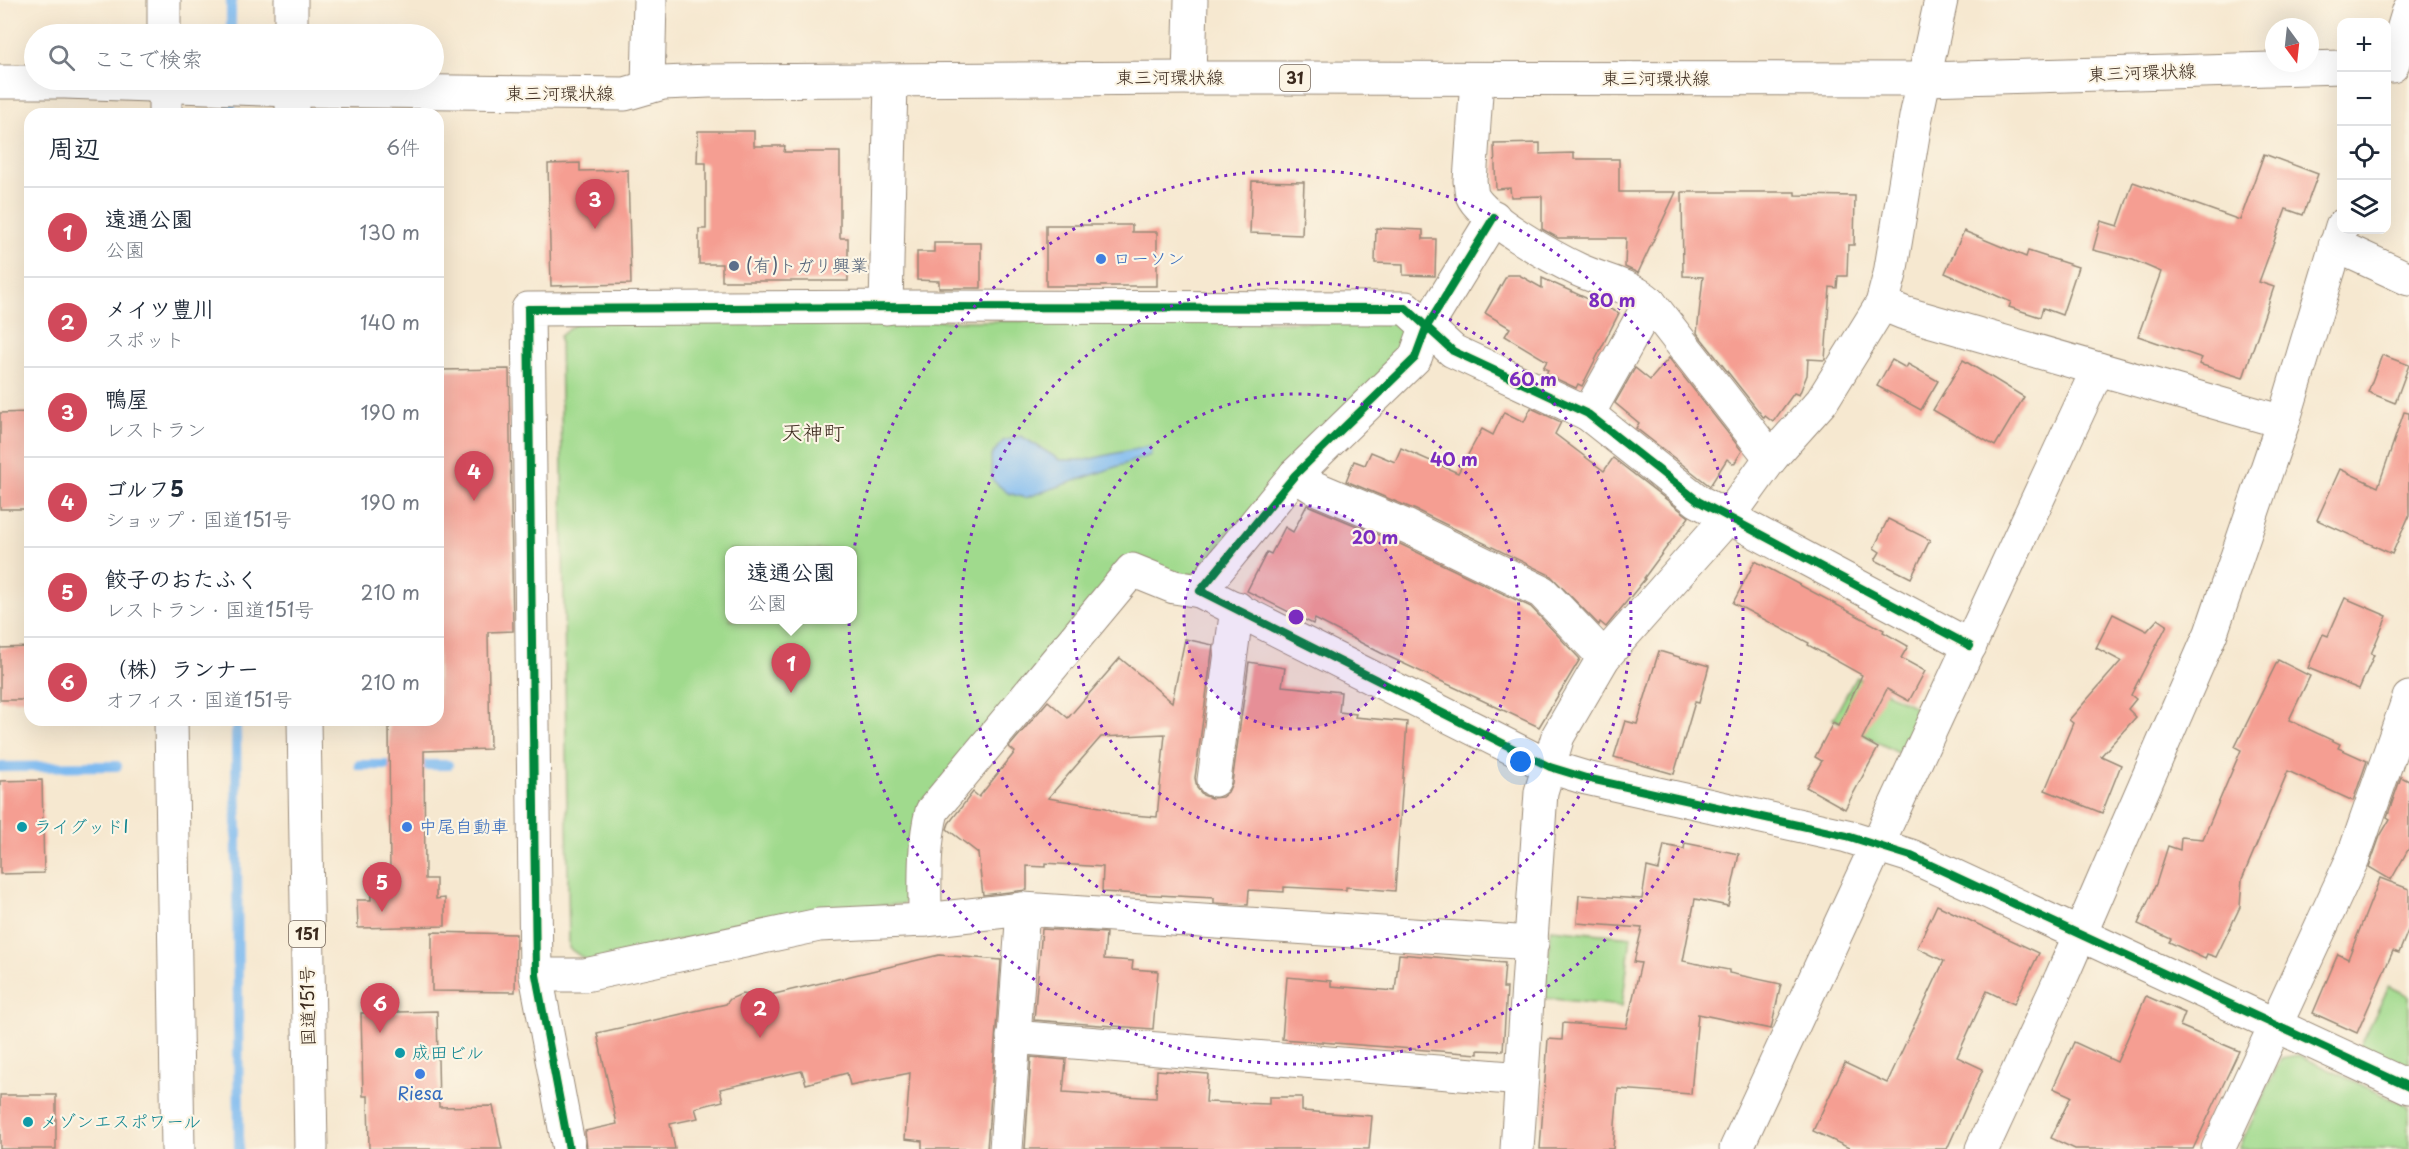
<!DOCTYPE html>
<html lang="ja">
<head>
<meta charset="utf-8">
<style>
	body { margin:0; font-family:"Playpen Sans","Klee One",sans-serif; background:#f6f6f7; color:#1f2937 }
	.controls { position:absolute; right:18px; top:18px; display:grid; overflow:hidden; border-radius:12px; box-shadow:0 6px 24px #0002 }
	.controls button { width:54px; height:54px; display:grid; place-items:center; padding:0; border:0; border-bottom:2px solid #e0e1e3; background:#fff; color:#1f2937; font:30px sans-serif }
	.compass { position:absolute; left:2265px; top:18px; width:54px; height:54px; border-radius:50%; background:#fff; box-shadow:0 6px 24px #0002; rotate:165deg }
	.you { position:absolute; left:1521px; top:762px; width:21px; height:21px; margin:-15px; border:4px solid #fff; border-radius:50%; background:#1a73e8; box-shadow:0 0 0 9px #1a73e833 }
	.badge { display:grid; place-items:center; width:39px; height:39px; border-radius:50%; background:#d1495b; color:#fff; font-size:20px; font-weight:700 }
	.pin { position:absolute; translate:-50% -50px; filter:drop-shadow(0 2px 3px #0008) }
	.pin::after { content:''; position:absolute; top:32px; width:21px; height:18px; background:inherit; clip-path:polygon(0 0,100% 0,50% 100%) }
	.popup { position:absolute; left:725px; top:546px; width:132px; height:78px; box-sizing:border-box; display:grid; place-content:center; border-radius:12px; background:#fff; filter:drop-shadow(0 2px 4px #0005); font-size:20px; white-space:nowrap; color:#747a83 }
	.popup b { font-size:22px; color:#1f2937 }
	.popup::after { content:''; position:absolute; left:50%; top:100%; margin-left:-12px; border:12px solid transparent; border-top-color:#fff }
	.list { margin:0; padding:0; list-style:none }
	h2 { display:flex; justify-content:space-between; align-items:center; height:78px; margin:0; padding:0 24px; font-size:26px }
	h2 small { font-size:20px; font-weight:400; color:#747a83 }
	.list li { display:grid; grid-template-columns:39px 1fr auto; gap:18px; align-items:center; box-sizing:border-box; height:90px; padding:0 24px; border-top:2px solid #e0e1e3 }
	.list b { display:block; font-size:22px; white-space:nowrap }
	.list p { margin:0; font-size:20px; white-space:nowrap; color:#747a83 }
	.list em { font-size:20px; font-style:normal; color:#747a83 }
	.icon { flex:none; width:33px; height:33px; fill:none; stroke:currentColor; stroke-width:2; stroke-linecap:round; stroke-linejoin:round }
	.map { position:relative; flex:none; width:2409px; height:1149px; overflow:hidden }
	.search { position:absolute; background:#fff; box-shadow:0 6px 24px #0002; left:24px; top:24px; width:420px; height:66px; display:flex; align-items:center; gap:15px; box-sizing:border-box; padding:0 21px; border-radius:33px; color:#747a83; font-size:22px }
	.panel { position:absolute; background:#fff; box-shadow:0 6px 24px #0002; left:24px; top:108px; width:420px; height:618px; border-radius:18px }
	.map>svg:first-child { display:block }
</style>
</head>
<body>
<div class="map">
<svg width="2409" height="1149" viewBox="0 0 2409 1149">
	<rect width="100%" height="100%" fill="#fcf5e5"/>
	<filter id="ink" filterUnits="userSpaceOnUse"><feTurbulence type="fractalNoise" baseFrequency=".0167" numOctaves="2"/><feDisplacementMap in="SourceGraphic" scale="12" xChannelSelector="R" yChannelSelector="G"/><feConvolveMatrix kernelMatrix="1 2 1 2 8 2 1 2 1" color-interpolation-filters="sRGB"/></filter>
	<filter id="wash" filterUnits="userSpaceOnUse"><feTurbulence type="fractalNoise" baseFrequency=".008" numOctaves="4" result="noise"/><feDisplacementMap in="SourceGraphic" scale="24" xChannelSelector="R" yChannelSelector="G"/><feGaussianBlur stdDeviation="1.35" result="paint"/><feColorMatrix in="noise" values="0 0 0 0 0 0 0 0 0 0 0 0 0 0 0 0 0 1.4 0 .05"/><feComposite in="paint" operator="in"/></filter>
	<g filter="url(#wash)">
		<rect width="100%" height="100%" fill="#f6e8d0"/>
		<g fill="#a0da8d" stroke="#6e8256" stroke-width="1.5" fill-rule="evenodd">
			<path d="M 580,320 L 1401,322 L 1409,343 L 1197,573 L 1175,578 L 1128,559 L 923,807 L 915,892 L 903,904 L 814,910 L 587,961 L 569,948 L 560,336 ZM 730,550 L 852,550 L 852,620 L 730,620 Z"/>
			<path d="M 1856,677 L 1925,712 L 1902,755 L 1833,719 Z"/>
			<path d="M 1551,929 L 1631,937 L 1622,1006 L 1544,998 Z"/>
			<path d="M 2389,986 L 2409,996 L 2409,1072 L 2359,1049 Z"/>
			<path d="M 2298,1055 L 2409,1107 L 2409,1149 L 2239,1149 L 2281,1058 Z"/>
		</g>
		<path fill="#7dbaf0" stroke="#5c7287" stroke-width="1.5" d="M 1021,436 L 1060,460 L 1085,460 L 1150,446 L 1151,455 L 1025,498 L 1008,493 L 992,480 L 991,456 L 1003,441 Z"/>
		<g fill="none" stroke-linecap="round" stroke-linejoin="round">
			<g stroke="#7dbaf0" stroke-width="10">
				<path d="M 231,0 L 231,34"/>
				<path d="M 231,90 L 231,114"/>
				<path d="M 236,720 L 239,1149"/>
				<path d="M 359,765 L 448,765"/>
				<path d="M 0,767 L 117,766"/>
			</g>
		</g>
		<g id="blocks">
			<g fill="#f59e92" fill-rule="evenodd">
				<path d="M 698,131 L 754,131 L 754,146 L 785,146 L 784,152 L 840,152 L 840,238 L 848,238 L 848,281 L 722,281 L 722,264 L 699,264 L 699,229 L 706,229 L 706,163 L 697,163 Z"/>
				<path d="M 1540,143 L 1540,154 L 1574,153 L 1574,159 L 1619,159 L 1619,192 L 1676,192 L 1638,273 L 1625,267 L 1626,238 L 1558,238 L 1542,229 L 1542,196 L 1511,197 L 1510,188 L 1496,189 L 1494,144 Z"/>
				<path d="M 2264,154 L 2318,174 L 2303,215 L 2286,209 L 2259,282 L 2274,287 L 2243,378 L 2199,364 L 2202,358 L 2138,336 L 2161,272 L 2133,260 L 2093,250 L 2101,221 L 2118,226 L 2133,182 L 2240,220 Z"/>
				<path d="M 580,163 L 580,171 L 628,170 L 631,284 L 551,286 L 548,164 Z"/>
				<path d="M 1252,181 L 1304,182 L 1302,235 L 1250,233 Z"/>
				<path d="M 1682,192 L 1795,192 L 1795,195 L 1855,196 L 1854,245 L 1848,245 L 1847,276 L 1838,276 L 1837,288 L 1830,287 L 1825,360 L 1808,359 L 1807,375 L 1799,395 L 1794,393 L 1773,422 L 1765,416 L 1764,418 L 1697,333 L 1703,277 L 1683,276 Z"/>
				<path d="M 1046,225 L 1132,225 L 1132,232 L 1157,232 L 1157,286 L 1046,286 Z"/>
				<path d="M 1376,228 L 1423,230 L 1423,239 L 1436,239 L 1435,276 L 1403,275 L 1403,264 L 1375,263 Z"/>
				<path d="M 1964,231 L 2026,257 L 2028,251 L 2078,267 L 2062,315 L 2043,308 L 2040,317 L 2009,307 L 2011,302 L 1945,273 Z"/>
				<path d="M 934,243 L 981,243 L 981,288 L 939,288 L 939,281 L 917,280 L 917,252 L 934,252 Z"/>
				<path d="M 1507,275 L 1519,275 L 1542,288 L 1542,278 L 1619,313 L 1582,386 L 1578,384 L 1576,388 L 1546,374 L 1548,370 L 1543,368 L 1547,361 L 1505,336 L 1510,328 L 1485,313 Z"/>
				<path d="M 2382,355 L 2409,365 L 2395,403 L 2368,392 Z"/>
				<path d="M 1669,358 L 1742,451 L 1734,464 L 1727,459 L 1710,486 L 1636,428 L 1639,423 L 1615,403 L 1635,368 L 1650,380 Z"/>
				<path d="M 1892,360 L 1906,368 L 1908,364 L 1938,381 L 1921,410 L 1877,386 Z"/>
				<path d="M 1963,360 L 2024,397 L 1995,446 L 1933,410 Z"/>
				<path d="M 509,369 L 513,631 L 488,632 L 490,749 L 424,751 L 425,879 L 436,879 L 436,899 L 445,898 L 445,926 L 358,928 L 357,900 L 371,900 L 370,880 L 390,880 L 389,720 L 438,720 L 438,370 Z"/>
				<path d="M 1531,408 L 1561,422 L 1555,434 L 1604,471 L 1613,458 L 1689,517 L 1644,578 L 1645,579 L 1606,627 L 1600,622 L 1599,625 L 1550,575 L 1416,510 L 1346,481 L 1354,461 L 1365,465 L 1371,452 L 1395,462 L 1401,448 L 1458,473 L 1482,429 L 1493,435 L 1504,412 L 1524,422 Z"/>
				<path d="M 30,412 L 30,509 L 0,509 L 0,413 Z"/>
				<path d="M 2404,412 L 2409,413 L 2409,516 L 2392,554 L 2317,520 L 2340,469 L 2378,487 Z"/>
				<path d="M 1307,505 L 1400,544 L 1531,607 L 1580,659 L 1539,727 L 1381,653 L 1315,619 L 1313,624 L 1247,591 L 1267,552 L 1271,554 L 1285,527 L 1293,532 Z"/>
				<path d="M 1888,519 L 1930,540 L 1911,578 L 1875,560 L 1880,552 L 1874,548 Z"/>
				<path d="M 1755,561 L 1884,630 L 1883,632 L 1908,646 L 1901,658 L 1925,671 L 1909,701 L 1887,689 L 1862,739 L 1878,748 L 1845,809 L 1806,787 L 1822,761 L 1815,757 L 1833,723 L 1838,726 L 1862,675 L 1808,645 L 1809,643 L 1733,603 Z"/>
				<path d="M 2345,598 L 2387,616 L 2371,654 L 2374,655 L 2359,689 L 2308,668 L 2323,634 L 2328,636 Z"/>
				<path d="M 2113,614 L 2147,631 L 2158,619 L 2167,625 L 2131,695 L 2136,699 L 2128,709 L 2136,717 L 2101,756 L 2121,765 L 2102,813 L 2045,790 L 2073,723 L 2069,720 L 2121,661 L 2096,648 Z"/>
				<path d="M 1185,639 L 1213,645 L 1195,778 L 1197,788 L 1203,795 L 1211,798 L 1222,797 L 1228,792 L 1232,783 L 1249,662 L 1285,668 L 1282,686 L 1341,692 L 1339,712 L 1356,714 L 1355,717 L 1407,722 L 1395,891 L 1346,887 L 1346,890 L 1284,887 L 1284,892 L 1249,890 L 1248,905 L 1214,903 L 1214,898 L 1102,892 L 1103,867 L 1045,863 L 1045,867 L 1027,866 L 1027,890 L 983,895 L 978,853 L 947,829 L 949,823 L 973,792 L 979,797 L 1015,752 L 1009,747 L 1048,701 L 1068,718 L 1120,658 L 1172,702 ZM 1165,734 L 1157,817 L 1120,814 L 1106,808 L 1048,798 L 1101,737 Z"/>
				<path d="M 30,647 L 30,700 L 0,700 L 0,648 Z"/>
				<path d="M 1659,651 L 1709,666 L 1699,703 L 1695,702 L 1674,774 L 1614,757 L 1625,721 L 1637,724 Z"/>
				<path d="M 2278,660 L 2310,676 L 2289,720 L 2340,744 L 2338,748 L 2367,761 L 2353,801 L 2288,771 L 2242,879 L 2240,907 L 2216,957 L 2207,954 L 2205,959 L 2169,942 L 2171,939 L 2138,924 L 2156,884 L 2168,846 L 2180,850 L 2181,837 L 2203,839 L 2241,750 L 2235,747 Z"/>
				<path d="M 2401,777 L 2409,781 L 2409,848 L 2391,880 L 2369,867 L 2380,836 L 2390,819 L 2387,817 Z"/>
				<path d="M 42,780 L 44,873 L 0,874 L 0,781 Z"/>
				<path d="M 1685,843 L 1739,854 L 1728,906 L 1695,899 L 1683,961 L 1729,970 L 1729,973 L 1781,984 L 1771,1029 L 1698,1014 L 1691,1094 L 1618,1089 L 1613,1149 L 1540,1149 L 1548,1039 L 1562,1040 L 1563,1023 L 1626,1028 L 1641,963 L 1634,962 L 1642,928 L 1577,923 L 1579,895 L 1642,899 L 1647,867 L 1659,870 L 1664,845 L 1684,849 Z"/>
				<path d="M 2380,878 L 2409,889 L 2409,928 L 2399,953 L 2393,951 L 2357,1033 L 2313,1013 L 2338,954 L 2348,959 Z"/>
				<path d="M 1937,905 L 2039,953 L 2014,1004 L 1987,991 L 1957,1057 L 1983,1069 L 1947,1149 L 1851,1149 L 1813,1131 L 1845,1063 L 1887,1083 L 1944,961 L 1917,948 Z"/>
				<path d="M 1042,929 L 1106,933 L 1104,959 L 1133,961 L 1132,969 L 1158,971 L 1153,1029 L 1034,1020 Z"/>
				<path d="M 432,932 L 516,934 L 515,992 L 432,991 Z"/>
				<path d="M 1399,954 L 1505,963 L 1503,988 L 1507,988 L 1503,1051 L 1478,1050 L 1478,1054 L 1282,1039 L 1287,977 L 1331,981 L 1331,986 L 1395,991 Z"/>
				<path d="M 939,955 L 1001,960 L 987,1149 L 922,1149 L 922,1141 L 905,1139 L 910,1073 L 850,1085 L 847,1073 L 806,1084 L 802,1071 L 720,1089 L 723,1101 L 695,1108 L 698,1118 L 670,1124 L 675,1149 L 587,1149 L 585,1131 L 617,1124 L 597,1033 L 726,1004 L 730,999 L 742,994 L 762,997 Z"/>
				<path d="M 2146,996 L 2185,1013 L 2180,1026 L 2239,1051 L 2193,1149 L 2075,1149 L 2051,1138 L 2071,1096 L 2053,1088 L 2074,1042 L 2117,1062 Z"/>
				<path d="M 437,1011 L 439,1107 L 493,1106 L 502,1149 L 369,1149 L 368,1096 L 363,1096 L 361,1013 Z"/>
				<path d="M 1031,1057 L 1066,1060 L 1063,1092 L 1156,1098 L 1157,1070 L 1208,1074 L 1206,1102 L 1269,1104 L 1269,1097 L 1302,1097 L 1302,1111 L 1372,1116 L 1369,1149 L 1025,1149 Z"/>
				<rect x="0" y="1095" width="56" height="54"/>
			</g>
		</g>
	</g>
	<g filter="url(#ink)">
		<use href="#blocks" fill-opacity="0" stroke="#988977" stroke-width="1.5"/>
		<g fill="none" stroke-linecap="round" stroke-linejoin="round">
			<g stroke="#988977" stroke-width="35">
				<g id="minor">
					<path d="M 1189,78 L 1191,0"/>
					<path d="M 1477,79 L 1470,181 C 1471,186 1471,191 1472,195 C 1481,218 1555,259 1579,270 C 1603,281 1630,285 1650,303 L 1771,458"/>
					<path d="M 648,87 L 650,0"/>
					<path d="M 1494,217 L 1426,328 L 1415,358 L 1295,475 L 1200,591 L 1550,767 L 1586,778 L 1847,836 L 1911,856 L 2409,1087"/>
					<path d="M 2335,245 L 2409,279"/>
					<path d="M 1882,304 L 1904,313 L 2283,422"/>
					<path d="M 886,308 L 891,80"/>
					<path d="M 1588,414 L 1650,303"/>
					<path d="M 1295,475 L 1315,488 L 1408,527 L 1542,592 L 1604,657"/>
					<path d="M 1214,780 L 1237,608"/>
					<path d="M 925,920 C 925,884 923,845 932,811 L 1132,570 L 1174,587 L 1200,591"/>
					<path d="M 536,975 L 585,975 L 819,925 L 925,920 L 1023,909"/>
					<path d="M 1013,1037 L 1522,1079"/>
					<path d="M 569,1149 L 536,975 L 528,309 L 925,307 L 1406,308 L 1453,351 L 1588,414 L 1698,501 L 1970,646"/>
					<path d="M 1006,1149 L 1023,909 L 1532,943"/>
					<path d="M 1517,1149 L 1541,792 L 1558,736 L 1604,657 L 1729,516 L 1771,458 L 1822,401 L 1882,304 L 1890,274 L 1916,117 L 1941,0"/>
					<path d="M 1736,1149 L 2098,369"/>
					<path d="M 1982,1149 L 2061,978 L 2211,633 L 2283,422 L 2342,226"/>
					<path d="M 2218,1149 L 2353,858 L 2409,698"/>
				</g>
			</g>
			<g stroke="#988977" stroke-width="35">
				<g id="major">
					<path d="M 2386,66 L 2392,66 L 2409,10"/>
					<path d="M 0,82 L 65,82 L 292,90 L 625,94 L 663,83 L 709,81 L 1189,78 L 1926,79 L 2342,67"/>
				</g>
			</g>
			<g stroke="#988977" stroke-width="35">
				<g id="highway">
					<path d="M 164,0 L 164,34"/>
					<path d="M 291,0 L 291,34"/>
					<path d="M 165,80 L 165,114"/>
					<path d="M 292,80 L 292,114"/>
					<path d="M 171,720 L 178,1149"/>
					<path d="M 304,720 L 311,1149"/>
				</g>
			</g>
			<use href="#minor" stroke="#fff" stroke-width="33"/>
			<use href="#major" stroke="#fff" stroke-width="33"/>
			<use href="#highway" stroke="#fff" stroke-width="33"/>
			<g stroke="#fcf5e5" stroke-width="11">
				<g id="cycleway">
					<path d="M 1494,217 L 1426,328 L 1415,358 L 1295,475 L 1200,591 L 1550,767 L 1586,778 L 1847,836 L 1911,856 L 2409,1087"/>
					<path d="M 569,1149 L 536,975 L 528,309 L 925,307 L 1406,308 L 1453,351 L 1588,414 L 1698,501 L 1970,646"/>
				</g>
			</g>
			<use href="#cycleway" stroke="#00873e" stroke-width="8"/>
		</g>
	</g>
	<circle cx="1296" cy="617" r="112" fill="#7b2cbf" fill-opacity=".12"/>
	<g fill="none" stroke="#7b2cbf" stroke-width="3" stroke-dasharray="3 6">
		<circle cx="1296" cy="617" r="112"/>
		<circle cx="1296" cy="617" r="223"/>
		<circle cx="1296" cy="617" r="335"/>
		<circle cx="1296" cy="617" r="447"/>
	</g>
	<g fill="#3f7fe0" stroke="#fcf5e5" stroke-width="2">
		<circle cx="1101" cy="259" r="6"/>
		<circle cx="407" cy="827" r="6"/>
		<circle cx="420" cy="1074" r="6"/>
	</g>
	<circle fill="#5c6f8a" stroke="#fcf5e5" stroke-width="2" cx="734" cy="266" r="6"/>
	<g fill="#0f9aa8" stroke="#fcf5e5" stroke-width="2">
		<circle cx="22" cy="827" r="6"/>
		<circle cx="400" cy="1053" r="6"/>
		<circle cx="28" cy="1122" r="6"/>
	</g>
	<g text-anchor="middle" stroke-width="4.5" stroke-linejoin="round" paint-order="stroke">
		<g fill="#fcf5e5" stroke="#75675a" stroke-width="1.5">
			<rect x="1280" y="65" width="30" height="26" rx="4.5"/>
			<rect x="289" y="921" width="36" height="26" rx="4.5"/>
		</g>
		<g font-size="16" font-weight="bold" fill="#3b2a1e">
			<text x="1295" y="84">31</text>
			<text x="307" y="940">151</text>
		</g>
		<g font-size="18" fill="#3b2a1e" stroke="#fcf5e5">
			<text transform="translate(2142 73) rotate(-2)" y="6">東三河環状線</text>
			<text x="1170" y="84">東三河環状線</text>
			<text x="1656" y="85">東三河環状線</text>
			<text x="560" y="100">東三河環状線</text>
			<text transform="translate(308 1006) rotate(-91)" y="6">国道151号</text>
		</g>
		<g font-size="18" fill="#366cbe" stroke="#fcf5e5" text-anchor="start">
			<text x="1113" y="265">ローソン</text>
			<text x="419" y="833">中尾自動車</text>
			<text x="420" y="1100" text-anchor="middle">Riesa</text>
		</g>
		<g font-size="18" fill="#4e5e75" stroke="#fcf5e5" text-anchor="start">
			<text x="746" y="272">(有)トガリ興業</text>
		</g>
		<g font-size="18" fill="#0d838f" stroke="#fcf5e5" text-anchor="start">
			<text x="34" y="833">ライグッドI</text>
			<text x="412" y="1059">成田ビル</text>
			<text x="40" y="1128">メゾンエスポワール</text>
		</g>
		<g font-size="21" fill="#3b2a1e" stroke="#fcf5e5">
			<text x="813" y="440">天神町</text>
		</g>
	</g>
	<circle cx="1296" cy="617" r="9" fill="#7b2cbf" stroke="#fcf5e5" stroke-width="3"/>
	<g font-size="18" text-anchor="middle" font-weight="bold" fill="#7b2cbf" stroke="#fcf5e5" stroke-width="4.5" stroke-linejoin="round" paint-order="stroke">
		<text x="1612" y="307">80 m</text>
		<text x="1533" y="386">60 m</text>
		<text x="1454" y="466">40 m</text>
		<text x="1375" y="544">20 m</text>
	</g>
</svg>
<div class="controls">
<button>+</button>
<button>−</button>
<button><svg class="icon" aria-label="locate" viewBox="0 0 24 24"><circle cx="12" cy="12" r="6"/><path d="M12 2v4M12 18v4M2 12h4M18 12h4"/></svg></button>
<button><svg class="icon" aria-label="layers" viewBox="0 0 24 24"><path d="M12 4l9 5-9 5-9-5zM3 14l9 5 9-5"/></svg></button>
</div>
<svg class="compass" viewBox="-18 -18 36 36"><path d="M0-13l5 13h-10z" fill="#e53935"/><path d="M0 13l5-13h-10z" fill="#747a83"/></svg>
<div class="you"></div>
<div class="pin badge" style="left:791px;top:693px">1</div>
<div class="popup"><b>遠通公園</b>公園</div>
<div class="pin badge" style="left:760px;top:1038px">2</div>
<div class="pin badge" style="left:595px;top:229px">3</div>
<div class="pin badge" style="left:474px;top:501px">4</div>
<div class="pin badge" style="left:382px;top:912px">5</div>
<div class="pin badge" style="left:380px;top:1033px">6</div>
<div class="search"><svg class="icon" aria-label="search" viewBox="0 0 24 24"><circle cx="10" cy="10" r="6"/><path d="M15 15l6 6"/></svg>ここで検索</div>
<section class="panel">
<h2>周辺<small>6件</small></h2>
<ul class="list">
<li><span class="badge">1</span><div><b>遠通公園</b><p>公園</p></div><em>130 m</em></li>
<li><span class="badge">2</span><div><b>メイツ豊川</b><p>スポット</p></div><em>140 m</em></li>
<li><span class="badge">3</span><div><b>鴨屋</b><p>レストラン</p></div><em>190 m</em></li>
<li><span class="badge">4</span><div><b>ゴルフ5</b><p>ショップ · 国道151号</p></div><em>190 m</em></li>
<li><span class="badge">5</span><div><b>餃子のおたふく</b><p>レストラン · 国道151号</p></div><em>210 m</em></li>
<li><span class="badge">6</span><div><b>（株）ランナー</b><p>オフィス · 国道151号</p></div><em>210 m</em></li>
</ul>
</section>
</div>
</body>
</html>
